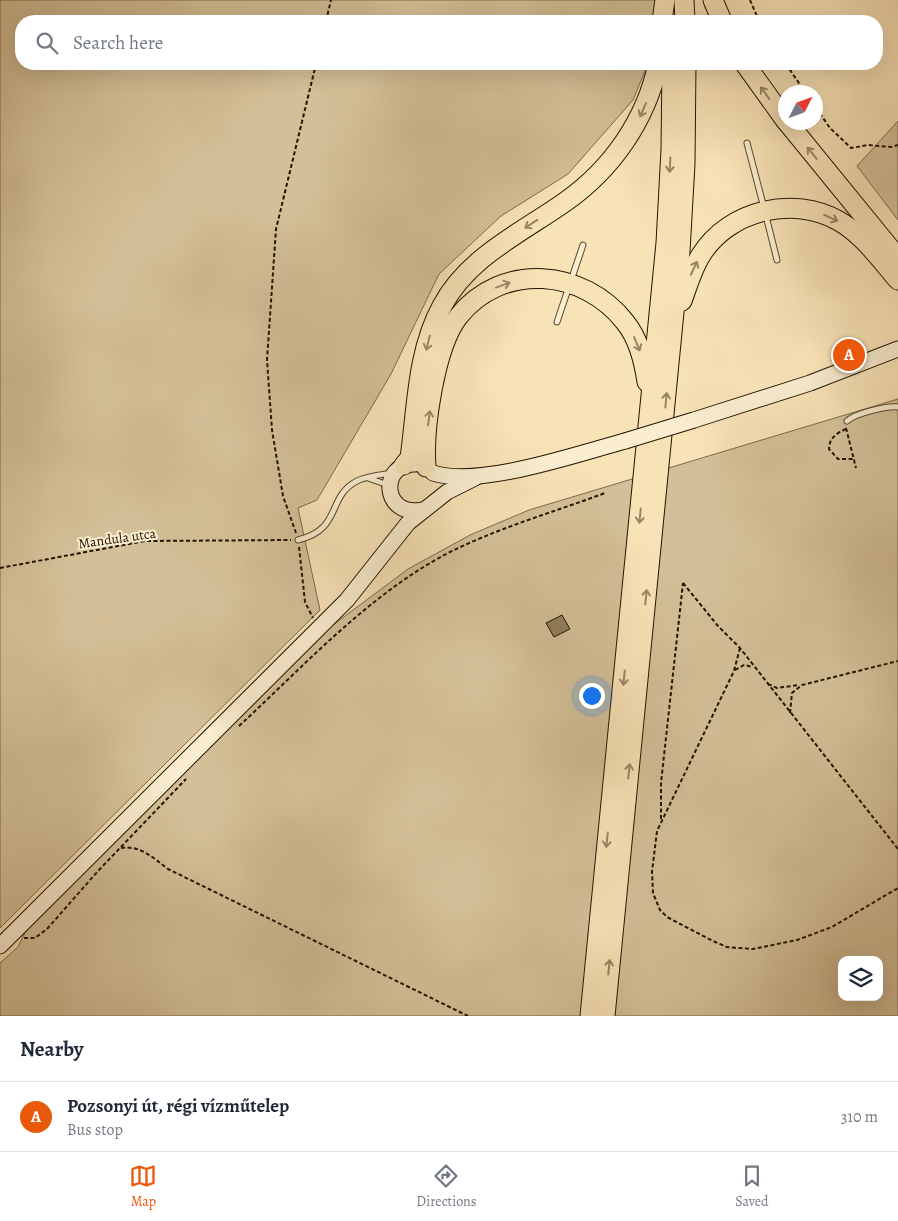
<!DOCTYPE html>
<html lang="en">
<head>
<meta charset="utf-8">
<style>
	body { margin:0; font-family:Alegreya,serif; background:#f2f2f3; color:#1f2937 }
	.controls { position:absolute; right:15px; bottom:15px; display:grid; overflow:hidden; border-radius:10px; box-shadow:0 5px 20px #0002 }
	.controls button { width:45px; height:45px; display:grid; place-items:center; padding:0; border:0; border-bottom:1px solid #e0e1e3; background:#fff; color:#1f2937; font:25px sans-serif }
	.compass { position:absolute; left:778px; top:85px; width:45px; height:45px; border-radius:50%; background:#fff; box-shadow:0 5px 20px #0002; rotate:48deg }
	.you { position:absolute; left:591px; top:695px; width:18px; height:18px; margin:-12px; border:4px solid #fff; border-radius:50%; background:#1a73e8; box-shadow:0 0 0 8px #1a73e833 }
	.badge { display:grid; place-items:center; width:32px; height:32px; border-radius:50%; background:#ea580c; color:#fff; font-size:16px; font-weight:700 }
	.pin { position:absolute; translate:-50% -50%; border:2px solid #fff; box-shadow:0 1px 5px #0006 }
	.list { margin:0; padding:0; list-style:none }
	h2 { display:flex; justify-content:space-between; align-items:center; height:65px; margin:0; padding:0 20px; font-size:21px }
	h2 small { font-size:16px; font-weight:400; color:#747a83 }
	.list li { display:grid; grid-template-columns:32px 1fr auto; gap:15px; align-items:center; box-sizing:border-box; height:70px; padding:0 20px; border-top:1px solid #e0e1e3 }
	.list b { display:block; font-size:19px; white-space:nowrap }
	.list p { margin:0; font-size:16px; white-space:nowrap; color:#747a83 }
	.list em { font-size:16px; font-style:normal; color:#747a83 }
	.icon { flex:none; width:28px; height:28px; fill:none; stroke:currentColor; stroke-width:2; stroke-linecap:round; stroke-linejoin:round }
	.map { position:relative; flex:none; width:898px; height:1016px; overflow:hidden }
	.search { position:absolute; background:#fff; box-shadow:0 5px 20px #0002; left:15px; right:15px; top:15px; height:55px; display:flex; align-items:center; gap:12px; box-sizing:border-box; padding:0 18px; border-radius:20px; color:#747a83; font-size:19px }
	.sheet { height:135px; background:#fff }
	nav { display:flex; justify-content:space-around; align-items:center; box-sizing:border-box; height:70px; border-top:1px solid #e0e1e3; background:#fff; font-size:14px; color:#747a83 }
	nav a { display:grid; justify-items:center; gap:2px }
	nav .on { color:#ea580c }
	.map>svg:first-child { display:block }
</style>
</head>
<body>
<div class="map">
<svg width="898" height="1016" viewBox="0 0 898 1016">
	<rect width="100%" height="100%" fill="#f8e3b7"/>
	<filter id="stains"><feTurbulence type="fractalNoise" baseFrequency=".004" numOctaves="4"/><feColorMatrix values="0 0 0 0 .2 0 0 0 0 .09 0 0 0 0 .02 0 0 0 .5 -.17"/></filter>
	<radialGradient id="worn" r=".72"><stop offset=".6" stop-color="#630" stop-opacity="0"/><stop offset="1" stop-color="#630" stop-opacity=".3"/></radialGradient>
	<g fill="#d4c098" stroke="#7b6a4c" fill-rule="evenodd">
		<path d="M 0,0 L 655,0 L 654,21 L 21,21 L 21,64 L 648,64 L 633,100 L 568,174 L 501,216 L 439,274 L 391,374 L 317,500 L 298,508 L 320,610 L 0,928 Z"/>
		<path d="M 898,121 L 898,220 L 857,166 Z"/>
		<path d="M 898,399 L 898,1016 L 0,1016 L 0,963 L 18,947 L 28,926 L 194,757 L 203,754 L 325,631 L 408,569 L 470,535 L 529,510 ZM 842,960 L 879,960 L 879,997 L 842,997 Z"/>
	</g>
	<path fill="#917f5f" stroke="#221300" d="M 562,615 L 570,629 L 554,637 L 546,623 Z"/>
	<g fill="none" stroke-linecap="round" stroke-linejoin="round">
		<g stroke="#58472e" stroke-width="7">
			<g id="lane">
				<path d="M 747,143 L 764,208"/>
				<path d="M 766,216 L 777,260"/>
				<path d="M 557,322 L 583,245"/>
				<path d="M 847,421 C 854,414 888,405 898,407"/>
				<path d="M 368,478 L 388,485"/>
				<path d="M 298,540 C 343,529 326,497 357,481 C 367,476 380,475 392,473"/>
			</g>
		</g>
		<g stroke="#221300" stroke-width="17">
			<g id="secondary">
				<path d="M 694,420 L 810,383 L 898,349"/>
				<path d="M 415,464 C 379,463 382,518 422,510"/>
				<path d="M 433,473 C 479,488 577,454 625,441"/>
				<path d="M 0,946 L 347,600 L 408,523 L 447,492 L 475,478"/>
			</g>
		</g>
		<g stroke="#221300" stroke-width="21">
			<g id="highway">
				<path d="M 684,0 L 685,21"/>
				<path d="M 713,0 L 722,21"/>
				<path d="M 662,21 L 665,0"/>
				<path d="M 745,64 L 786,121"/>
				<path d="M 787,122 L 898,258"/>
				<path d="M 682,301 C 688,285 692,269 701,255 C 729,210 793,195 839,221 C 863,235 880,259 898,280"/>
				<path d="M 404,465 L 410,458 C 417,408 417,351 442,306 C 468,257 521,233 565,202 C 612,169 646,120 658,64"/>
				<path d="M 426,467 C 423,429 435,347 458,317 C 502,261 584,269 625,322 C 639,339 644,361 647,382"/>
				<path d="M 590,1016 L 666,243 L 671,149 L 672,64"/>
				<path d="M 605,1016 L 680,251 L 685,164 L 686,64"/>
			</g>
		</g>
		<g stroke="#221300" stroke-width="2" stroke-dasharray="4 2.5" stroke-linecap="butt">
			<path d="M 750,0 L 759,21"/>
			<path d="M 326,21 L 331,0"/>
			<path d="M 786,64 L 805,92"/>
			<path d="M 816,108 L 830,128 L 851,148 L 868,145 L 891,147 L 898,145"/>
			<path d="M 846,428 L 856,468"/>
			<path d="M 846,429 C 837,433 829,438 829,449 L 838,459 L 853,459"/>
			<path d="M 296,533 L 283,496 L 272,430 L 267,360 L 276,229 L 316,64"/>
			<path d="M 299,547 L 305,602 L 313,618"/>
			<path d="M 0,568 L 145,541 L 291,540"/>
			<path d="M 683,583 L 718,626 L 740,648 L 898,849"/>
			<path d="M 740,648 L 734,671 L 657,831 L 652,872 L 653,893 L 660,910 L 667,917 L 713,941 L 727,947 L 753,949 L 797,940 L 832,927 L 898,888"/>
			<path d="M 735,670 L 744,665 L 753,667"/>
			<path d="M 768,684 L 777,688 L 799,685"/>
			<path d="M 790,713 L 792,693 L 802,685 L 898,661"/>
			<path d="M 239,726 C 305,665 371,592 452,551 C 501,527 554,512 605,493"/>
			<path d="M 661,819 L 661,783 L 683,583"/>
			<path d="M 121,848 C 141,845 153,858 168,869 L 468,1016"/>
			<path d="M 24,938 L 35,938 L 47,929 L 98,871 L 186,779"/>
		</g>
		<use href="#lane" stroke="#faedd0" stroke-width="5"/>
		<use href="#secondary" stroke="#faedd0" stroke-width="15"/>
		<use href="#highway" stroke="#f8e3b7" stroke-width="19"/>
		<g stroke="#221300" stroke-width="17" stroke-linecap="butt">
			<path id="secondary-bridge" d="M 625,441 L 694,420"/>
		</g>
		<use href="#secondary-bridge" stroke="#faedd0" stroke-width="15"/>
	</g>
	<defs><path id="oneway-shaft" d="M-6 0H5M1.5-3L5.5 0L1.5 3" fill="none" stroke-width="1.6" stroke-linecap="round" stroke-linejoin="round" transform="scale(1.25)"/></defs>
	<g stroke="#988565">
		<use href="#oneway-shaft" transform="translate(765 93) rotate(-126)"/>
		<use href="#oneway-shaft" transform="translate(643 110) rotate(114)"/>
		<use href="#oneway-shaft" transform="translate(812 153) rotate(-129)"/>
		<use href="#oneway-shaft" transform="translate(670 165) rotate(93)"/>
		<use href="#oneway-shaft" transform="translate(831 218) rotate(24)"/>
		<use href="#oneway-shaft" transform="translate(531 224) rotate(147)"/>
		<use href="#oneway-shaft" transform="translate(694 268) rotate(-65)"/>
		<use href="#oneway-shaft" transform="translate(503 285) rotate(-20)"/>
		<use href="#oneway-shaft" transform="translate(428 343) rotate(104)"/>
		<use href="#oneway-shaft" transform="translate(637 344) rotate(67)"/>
		<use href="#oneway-shaft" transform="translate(666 400) rotate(-85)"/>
		<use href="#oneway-shaft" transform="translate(429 418) rotate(-83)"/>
		<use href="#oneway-shaft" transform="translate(640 516) rotate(96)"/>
		<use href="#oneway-shaft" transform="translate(646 597) rotate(-84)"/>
		<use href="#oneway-shaft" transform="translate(624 678) rotate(96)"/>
		<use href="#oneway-shaft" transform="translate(629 771) rotate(-84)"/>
		<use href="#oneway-shaft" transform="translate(607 840) rotate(96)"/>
		<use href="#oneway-shaft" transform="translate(609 967) rotate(-84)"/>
	</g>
	<g text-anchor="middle" stroke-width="4" stroke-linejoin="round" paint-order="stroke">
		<g font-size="14" fill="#221300" stroke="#faedd0">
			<text transform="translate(117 538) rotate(-8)" y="5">Mandula utca</text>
		</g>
	</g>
	<rect width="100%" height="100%" filter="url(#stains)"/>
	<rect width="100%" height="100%" fill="url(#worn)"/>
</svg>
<div class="controls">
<button><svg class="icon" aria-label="layers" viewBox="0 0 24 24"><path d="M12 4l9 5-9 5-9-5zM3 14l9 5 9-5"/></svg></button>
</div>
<svg class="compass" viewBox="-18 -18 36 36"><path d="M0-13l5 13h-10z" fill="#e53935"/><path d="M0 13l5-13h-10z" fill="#747a83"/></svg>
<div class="you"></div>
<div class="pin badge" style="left:849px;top:355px">A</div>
<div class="search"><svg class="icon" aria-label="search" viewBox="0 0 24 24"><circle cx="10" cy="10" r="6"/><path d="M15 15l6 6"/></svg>Search here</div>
</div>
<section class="sheet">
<h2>Nearby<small></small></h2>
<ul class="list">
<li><span class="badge">A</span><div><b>Pozsonyi út, régi vízműtelep</b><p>Bus stop</p></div><em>310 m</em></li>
</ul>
</section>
<nav>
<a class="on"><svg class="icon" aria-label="map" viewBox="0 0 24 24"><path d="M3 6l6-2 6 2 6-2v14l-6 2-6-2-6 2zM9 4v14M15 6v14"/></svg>Map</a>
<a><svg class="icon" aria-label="directions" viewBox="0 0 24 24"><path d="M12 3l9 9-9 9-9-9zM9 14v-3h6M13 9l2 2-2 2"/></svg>Directions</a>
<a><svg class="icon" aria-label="saved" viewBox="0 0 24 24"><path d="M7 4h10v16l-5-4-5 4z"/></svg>Saved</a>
</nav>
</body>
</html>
